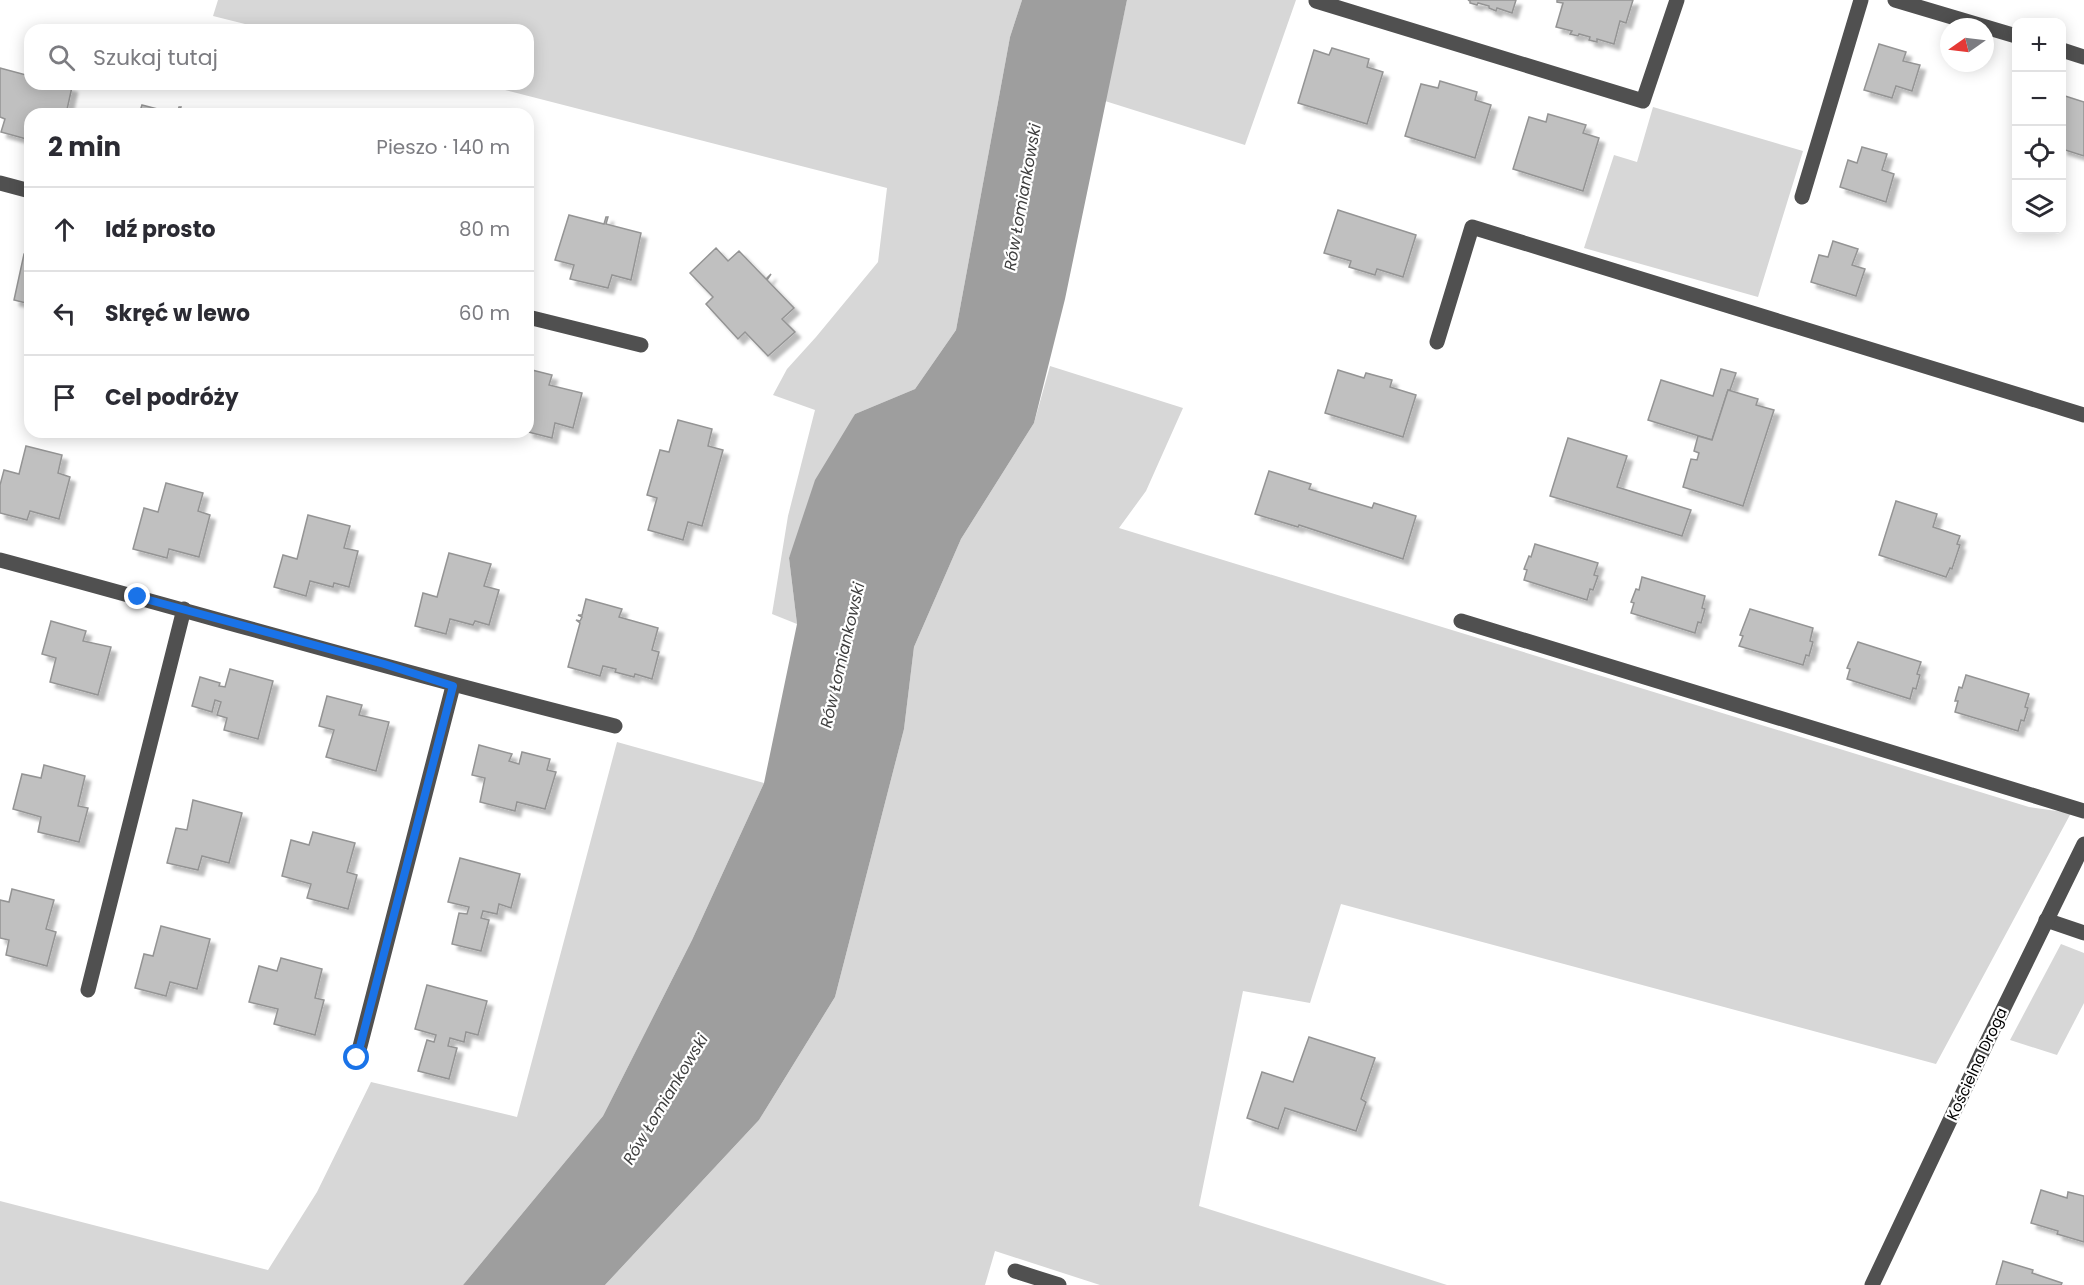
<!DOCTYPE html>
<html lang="pl">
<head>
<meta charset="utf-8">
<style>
	body { margin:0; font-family:Poppins,sans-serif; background:#f2f2f3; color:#2b2b33 }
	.controls { position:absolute; right:18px; top:18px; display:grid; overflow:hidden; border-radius:12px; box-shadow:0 3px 15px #0003 }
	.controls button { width:54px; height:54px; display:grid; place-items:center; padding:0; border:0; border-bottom:2px solid #e1e1e2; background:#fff; color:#2b2b33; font:30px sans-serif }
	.compass { position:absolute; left:1940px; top:18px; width:54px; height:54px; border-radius:50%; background:#fff; box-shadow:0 3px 15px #0003; rotate:256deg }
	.stop { position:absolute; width:18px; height:18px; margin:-14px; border:4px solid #1a73e8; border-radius:50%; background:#fff }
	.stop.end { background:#1a73e8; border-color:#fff; box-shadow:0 2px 6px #0008 }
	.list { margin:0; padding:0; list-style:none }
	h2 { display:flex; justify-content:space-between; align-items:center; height:78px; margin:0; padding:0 24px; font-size:26px }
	h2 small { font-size:20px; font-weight:400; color:#7c7c81 }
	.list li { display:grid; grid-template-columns:39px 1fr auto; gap:18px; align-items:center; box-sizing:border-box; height:84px; padding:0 24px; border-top:2px solid #e1e1e2 }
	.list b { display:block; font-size:22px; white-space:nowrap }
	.list em { font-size:20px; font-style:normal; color:#7c7c81 }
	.icon { flex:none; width:33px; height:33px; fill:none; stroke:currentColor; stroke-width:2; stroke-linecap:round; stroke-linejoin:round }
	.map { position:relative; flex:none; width:2084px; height:1285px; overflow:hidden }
	.search { position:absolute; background:#fff; box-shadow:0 3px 15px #0003; left:24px; top:24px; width:510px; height:66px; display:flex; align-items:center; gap:15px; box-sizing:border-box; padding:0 21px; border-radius:18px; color:#7c7c81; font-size:22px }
	.panel { position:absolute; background:#fff; box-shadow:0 3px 15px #0003; left:24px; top:108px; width:510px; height:330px; border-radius:18px }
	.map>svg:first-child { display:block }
</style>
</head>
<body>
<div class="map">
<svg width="2084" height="1285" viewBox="0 0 2084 1285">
	<defs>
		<filter id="shadow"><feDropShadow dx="5.5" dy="5.5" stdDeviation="1.5" flood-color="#0004"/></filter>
	</defs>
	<rect width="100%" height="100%" fill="#fff"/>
	<g fill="#d7d7d7">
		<path d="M 218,0 L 1022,0 L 1010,37 L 956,330 L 915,389 L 855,414 L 789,558 L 797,624 L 772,614 L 788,516 L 815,410 L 773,395 L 787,369 L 816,337 L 878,262 L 887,188 L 482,84 L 528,84 L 528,30 L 269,30 L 213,16 Z"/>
		<path d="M 1127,0 L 1296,0 L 1245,145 L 1105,101 Z"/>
		<path d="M 1653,107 L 1803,151 L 1758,297 L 1584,248 L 1614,155 L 1637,162 Z"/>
		<path d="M 1050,366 L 1183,408 L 1146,491 L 1119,528 L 2029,807 L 2071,813 L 1936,1064 L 1341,904 L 1310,1003 L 1243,991 L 1199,1206 L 1447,1285 L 1100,1285 L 995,1251 L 985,1285 L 605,1285 L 759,1120 L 835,997 L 904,729 L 914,647 L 961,539 L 1034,423 Z"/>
		<path d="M 617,742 L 764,783 L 692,940 L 603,1116 L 463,1285 L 0,1285 L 0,1201 L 268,1270 L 317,1192 L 371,1082 L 517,1117 Z"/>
		<path d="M 2061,944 L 2084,953 L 2084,1003 L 2057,1055 L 2010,1040 Z"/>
	</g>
	<path fill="#9e9e9e" d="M 1022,0 L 1127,0 L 1065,299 L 1034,423 L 961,539 L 914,647 L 904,729 L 835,997 L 759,1120 L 605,1285 L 463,1285 L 603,1116 L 692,940 L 764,783 L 797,624 L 789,558 L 815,480 L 855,414 L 915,389 L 956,330 L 1010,37 Z"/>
	<g fill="#c0c0c0" stroke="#949494" stroke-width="1.5" filter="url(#shadow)">
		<path d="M 1468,0 L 1516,0 L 1512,13 L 1497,8 L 1496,11 L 1489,8 L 1489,6 L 1478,3 L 1477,5 L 1470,3 L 1470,1 Z"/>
		<path d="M 1557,0 L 1633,0 L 1626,23 L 1620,21 L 1614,44 L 1597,39 L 1597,42 L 1589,40 L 1590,37 L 1579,34 L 1578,36 L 1570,34 L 1572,31 L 1556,27 L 1563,3 L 1557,2 Z"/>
		<path d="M 1879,44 L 1906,52 L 1903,61 L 1920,65 L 1912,91 L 1896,86 L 1892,98 L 1864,90 Z"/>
		<path d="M 1332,48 L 1369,59 L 1367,67 L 1383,72 L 1367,124 L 1298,103 L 1314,50 L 1329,55 Z"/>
		<path d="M 0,68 L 30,76 L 30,84 L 61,84 L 72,87 L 66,114 L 30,114 L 30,140 L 1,132 L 5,119 L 0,117 Z"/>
		<path d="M 1440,81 L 1477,92 L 1475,100 L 1491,105 L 1475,158 L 1405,136 L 1421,84 L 1438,88 Z"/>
		<path d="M 2062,95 L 2084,102 L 2084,156 L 2062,149 Z"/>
		<path d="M 142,105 L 177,114 L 179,107 L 181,107 L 179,114 L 139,114 Z"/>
		<path d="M 1548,114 L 1586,125 L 1583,133 L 1599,138 L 1583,191 L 1513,169 L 1529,117 L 1546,122 Z"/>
		<path d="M 1862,147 L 1887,154 L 1882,170 L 1894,174 L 1886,202 L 1840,187 L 1848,160 L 1857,163 Z"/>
		<path d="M 1338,210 L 1416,235 L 1403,277 L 1377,269 L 1375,275 L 1349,267 L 1351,261 L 1324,253 Z"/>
		<path d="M 569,215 L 604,224 L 606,217 L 608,217 L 606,224 L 641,233 L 631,280 L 612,275 L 608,288 L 570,279 L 574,265 L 555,260 Z"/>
		<path d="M 1833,241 L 1858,249 L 1852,265 L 1865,269 L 1856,296 L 1811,282 L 1819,255 L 1828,257 Z"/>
		<path d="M 716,248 L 728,261 L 739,251 L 766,279 L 771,274 L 767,280 L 794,308 L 782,319 L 795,332 L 768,356 L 745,332 L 738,339 L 706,304 L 713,297 L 690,273 Z"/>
		<path d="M 24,254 L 30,255 L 30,304 L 14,300 Z"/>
		<path d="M 528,369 L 552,375 L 549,385 L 582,393 L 573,428 L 555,423 L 552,438 L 528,432 Z"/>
		<path d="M 1721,369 L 1736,373 L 1730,390 L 1728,390 L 1712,440 L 1648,420 L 1661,380 L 1713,396 Z"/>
		<path d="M 1338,370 L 1364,378 L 1366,373 L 1392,380 L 1390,387 L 1416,395 L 1403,437 L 1325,413 Z"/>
		<path d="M 1728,390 L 1758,399 L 1756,405 L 1774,410 L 1743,506 L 1683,487 L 1691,459 L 1697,460 L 1699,453 L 1694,451 L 1698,436 L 1712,440 Z"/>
		<path d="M 678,420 L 712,429 L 708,446 L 723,450 L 702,526 L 688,522 L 683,540 L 648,530 L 657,498 L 647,495 L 660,450 L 669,452 Z"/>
		<path d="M 1568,438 L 1627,456 L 1617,487 L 1691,510 L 1682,536 L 1550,496 Z"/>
		<path d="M 26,446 L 62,455 L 58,473 L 70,477 L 59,519 L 30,511 L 27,520 L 0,513 L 0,485 L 4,470 L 19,474 Z"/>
		<path d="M 1269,471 L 1311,484 L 1309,489 L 1372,508 L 1374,503 L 1416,516 L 1403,559 L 1299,525 L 1298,527 L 1255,514 Z"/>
		<path d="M 166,483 L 203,493 L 198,511 L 210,515 L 199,557 L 169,549 L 167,558 L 133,549 L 144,508 L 158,512 Z"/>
		<path d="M 1896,501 L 1937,514 L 1933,527 L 1960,536 L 1957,544 L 1960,545 L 1952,569 L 1950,568 L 1946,577 L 1879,555 Z"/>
		<path d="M 308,515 L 350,526 L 344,548 L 358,551 L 349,587 L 334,583 L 333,587 L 310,581 L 306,596 L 274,587 L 283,555 L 297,559 Z"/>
		<path d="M 1535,544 L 1598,563 L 1594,575 L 1598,576 L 1593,590 L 1590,589 L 1587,600 L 1524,580 L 1527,570 L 1524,569 L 1529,556 L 1531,557 Z"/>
		<path d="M 449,553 L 491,564 L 484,586 L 499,590 L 489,625 L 475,621 L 473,625 L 450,619 L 446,634 L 415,626 L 423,593 L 437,597 Z"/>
		<path d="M 1642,577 L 1705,596 L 1702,608 L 1705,609 L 1701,623 L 1698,622 L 1695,633 L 1631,613 L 1634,603 L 1631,602 L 1636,589 L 1639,590 Z"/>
		<path d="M 586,599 L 622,609 L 619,617 L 658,628 L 652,650 L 659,652 L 652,679 L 635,674 L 634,677 L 615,672 L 616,669 L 603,666 L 600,676 L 568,667 L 580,623 L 576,620 L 580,621 L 582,617 L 578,615 L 582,615 Z"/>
		<path d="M 1750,609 L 1813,628 L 1810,641 L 1813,642 L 1809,656 L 1806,655 L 1803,665 L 1739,646 L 1743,636 L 1740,635 Z"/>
		<path d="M 51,621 L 86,631 L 83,641 L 111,647 L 98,695 L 50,682 L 56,658 L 42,654 Z"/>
		<path d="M 1858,642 L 1921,662 L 1917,674 L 1920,675 L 1916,689 L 1913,688 L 1910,699 L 1847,679 L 1850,669 L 1847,668 Z"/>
		<path d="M 230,669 L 273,681 L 258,739 L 224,730 L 227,718 L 217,715 L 221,702 L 215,700 L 212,712 L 192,706 L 200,677 L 220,683 L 219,686 L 225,687 Z"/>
		<path d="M 1966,675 L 2029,694 L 2025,707 L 2028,708 L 2024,721 L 2021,720 L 2018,731 L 1955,712 L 1958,701 L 1955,701 L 1959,687 L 1962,688 Z"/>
		<path d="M 327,696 L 362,705 L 359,715 L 389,722 L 376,771 L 326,757 L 334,730 L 319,726 Z"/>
		<path d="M 479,745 L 512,754 L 509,761 L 519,764 L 522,752 L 550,759 L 547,770 L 556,772 L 545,809 L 517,802 L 515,811 L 480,802 L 485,778 L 472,775 Z"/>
		<path d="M 44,765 L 85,776 L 78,806 L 88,808 L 79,842 L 38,832 L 41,817 L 13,809 L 22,774 L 41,778 Z"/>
		<path d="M 193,800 L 242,813 L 229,863 L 202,856 L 198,870 L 167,863 L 176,828 L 187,830 Z"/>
		<path d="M 313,832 L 355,843 L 347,872 L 357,875 L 348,909 L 307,898 L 311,884 L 282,876 L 291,840 L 309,845 Z"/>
		<path d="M 460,858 L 520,874 L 511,908 L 499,904 L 497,914 L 483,911 L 481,918 L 489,920 L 481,951 L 452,944 L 459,913 L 467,914 L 469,907 L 448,902 Z"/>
		<path d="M 12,889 L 54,900 L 46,929 L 56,932 L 47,966 L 6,955 L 9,940 L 0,938 L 0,900 L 9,902 Z"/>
		<path d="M 161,926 L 210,939 L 197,989 L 170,982 L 166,996 L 135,988 L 144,954 L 153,956 Z"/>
		<path d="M 281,958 L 322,969 L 315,998 L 324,1000 L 315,1035 L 274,1024 L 278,1009 L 249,1002 L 259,966 L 277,971 Z"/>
		<path d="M 427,985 L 487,1001 L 478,1035 L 466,1032 L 464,1042 L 450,1038 L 448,1046 L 457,1048 L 449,1079 L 418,1071 L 427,1040 L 434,1042 L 436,1035 L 415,1029 Z"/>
		<path d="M 1309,1037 L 1375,1058 L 1361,1099 L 1366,1102 L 1356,1131 L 1285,1108 L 1278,1129 L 1247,1118 L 1262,1072 L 1293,1082 Z"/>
		<path d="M 2041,1190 L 2067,1198 L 2068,1192 L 2084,1196 L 2084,1242 L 2057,1234 L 2058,1231 L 2031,1223 Z"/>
		<path d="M 2003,1261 L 2033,1270 L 2032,1273 L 2062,1283 L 2061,1285 L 1996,1285 Z"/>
	</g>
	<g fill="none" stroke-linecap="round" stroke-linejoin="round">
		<g stroke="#505050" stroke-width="15">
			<path d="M 1895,0 L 2016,36"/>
			<path d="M 1316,1 L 1643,101 L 1677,0"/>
			<path d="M 2062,50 L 2084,57"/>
			<path d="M 0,183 L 30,191"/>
			<path d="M 1802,197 L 1861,0"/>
			<path d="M 528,317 L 641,345"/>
			<path d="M 1437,342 L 1472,227 L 2084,415"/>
			<path d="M 0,560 C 205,615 409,675 615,726"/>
			<path d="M 1461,621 L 2084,811"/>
			<path d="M 2046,920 L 2084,933"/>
			<path d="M 88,990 L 184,609"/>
			<path d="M 357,1058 L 453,686"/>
			<path d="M 1015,1271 L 1059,1285"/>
			<path d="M 1872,1285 L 1988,1040 L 2084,844"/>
		</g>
	</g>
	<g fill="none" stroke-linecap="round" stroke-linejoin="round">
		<path stroke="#1a73e8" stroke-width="8" d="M 138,597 L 384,664 L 453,686 L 357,1058"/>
	</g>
	<g text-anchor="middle" stroke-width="4.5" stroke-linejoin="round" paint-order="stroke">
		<g font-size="15" fill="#000" stroke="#fff">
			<text transform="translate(1977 1064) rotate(-65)" y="5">Kościelna Droga</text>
		</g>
		<g font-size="16" font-style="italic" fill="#3f3f3f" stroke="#fff">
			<text transform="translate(1022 197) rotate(-80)" y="6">Rów Łomiankowski</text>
			<text transform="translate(842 655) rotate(-77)" y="6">Rów Łomiankowski</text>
			<text transform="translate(665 1099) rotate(-59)" y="6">Rów Łomiankowski</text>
		</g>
	</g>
</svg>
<div class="controls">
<button>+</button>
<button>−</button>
<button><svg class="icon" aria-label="locate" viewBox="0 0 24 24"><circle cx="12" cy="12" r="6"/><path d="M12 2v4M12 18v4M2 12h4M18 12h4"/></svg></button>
<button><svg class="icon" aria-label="layers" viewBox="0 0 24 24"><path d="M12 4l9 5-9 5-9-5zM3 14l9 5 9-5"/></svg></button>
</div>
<svg class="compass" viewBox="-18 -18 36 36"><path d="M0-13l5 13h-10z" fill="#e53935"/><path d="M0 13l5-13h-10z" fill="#7c7c81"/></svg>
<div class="stop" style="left:357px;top:1058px"></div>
<div class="stop end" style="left:138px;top:597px"></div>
<div class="search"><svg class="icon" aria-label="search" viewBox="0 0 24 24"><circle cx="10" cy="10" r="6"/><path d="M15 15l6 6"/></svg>Szukaj tutaj</div>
<section class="panel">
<h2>2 min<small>Pieszo · 140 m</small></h2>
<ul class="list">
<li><svg class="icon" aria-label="ahead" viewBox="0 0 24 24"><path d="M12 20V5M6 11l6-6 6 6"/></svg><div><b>Idź prosto</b></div><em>80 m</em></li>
<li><svg class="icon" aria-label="left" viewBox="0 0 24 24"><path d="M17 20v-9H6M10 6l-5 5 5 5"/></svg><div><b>Skręć w lewo</b></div><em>60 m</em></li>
<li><svg class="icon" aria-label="arrive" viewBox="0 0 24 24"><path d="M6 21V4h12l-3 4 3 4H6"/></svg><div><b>Cel podróży</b></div></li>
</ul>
</section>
</div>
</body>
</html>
